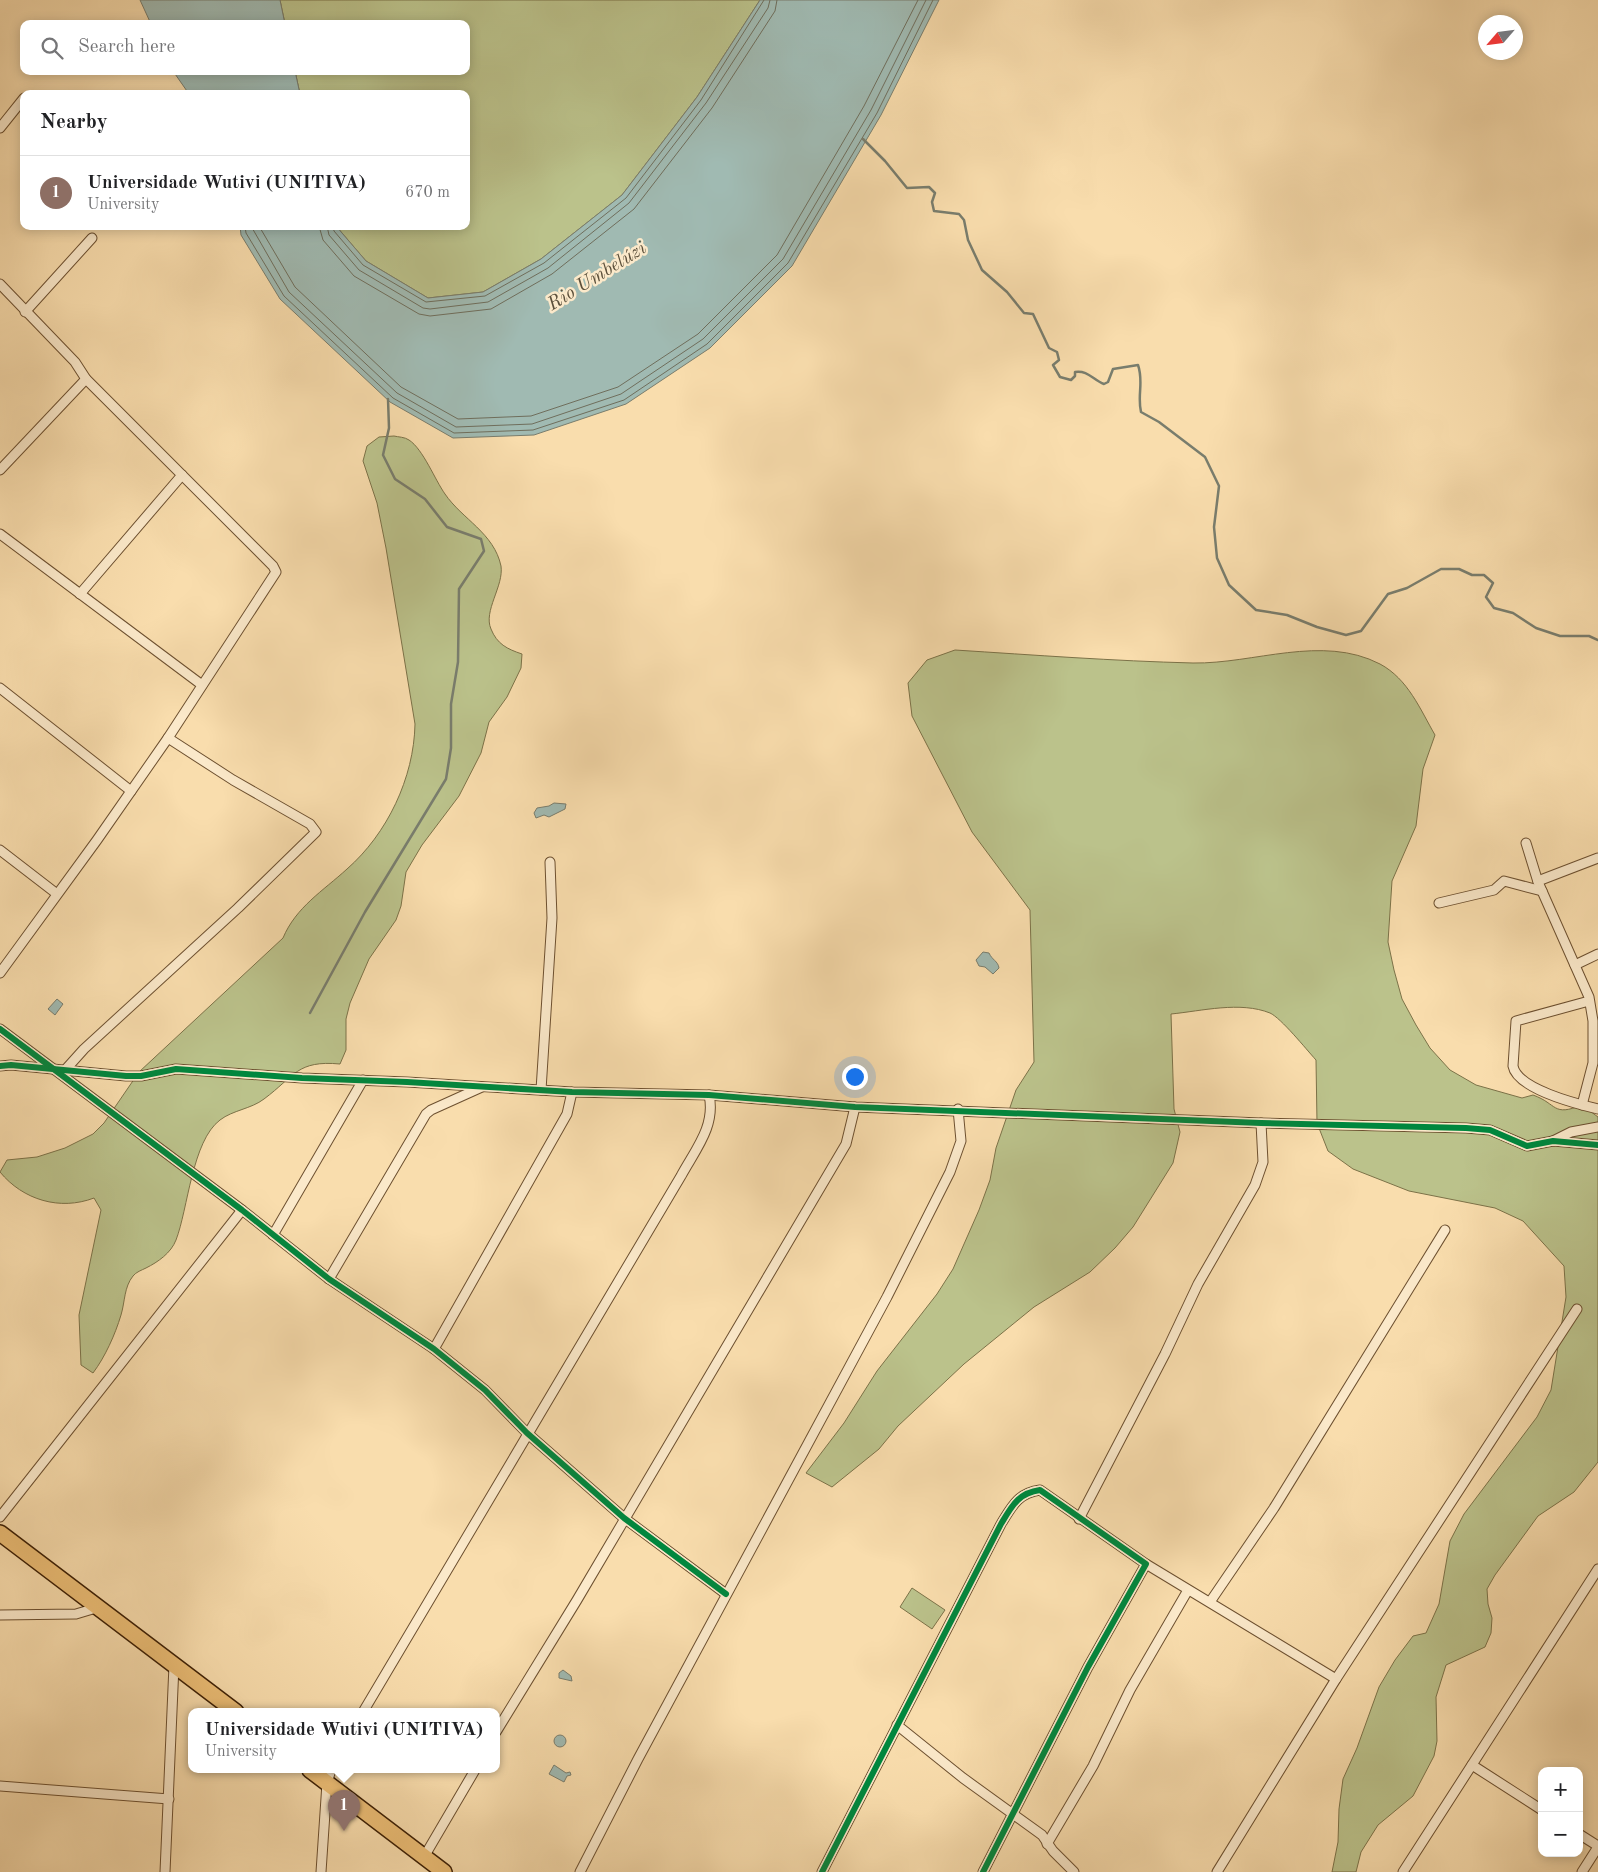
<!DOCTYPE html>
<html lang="en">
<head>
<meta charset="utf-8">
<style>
	body { margin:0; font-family:"Old Standard TT",serif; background:#f2f2f2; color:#202124 }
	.controls { position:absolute; right:15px; bottom:15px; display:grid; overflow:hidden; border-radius:10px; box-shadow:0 2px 12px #0003 }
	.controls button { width:45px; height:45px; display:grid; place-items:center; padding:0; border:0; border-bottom:1px solid #e0e0e0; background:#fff; color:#202124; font:25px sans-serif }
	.compass { position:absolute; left:1478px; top:15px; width:45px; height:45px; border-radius:50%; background:#fff; box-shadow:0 2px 12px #0003; rotate:242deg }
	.you { position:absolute; left:854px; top:1076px; width:18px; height:18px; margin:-12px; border:4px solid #fff; border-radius:50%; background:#1a73e8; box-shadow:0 0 0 8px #1a73e833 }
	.badge { display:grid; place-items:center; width:32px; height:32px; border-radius:50%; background:#8f2418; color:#fff; font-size:16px; font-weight:700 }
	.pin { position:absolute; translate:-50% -41px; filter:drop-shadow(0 1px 2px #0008) }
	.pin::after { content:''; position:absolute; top:26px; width:18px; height:15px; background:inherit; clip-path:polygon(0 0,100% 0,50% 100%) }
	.popup { position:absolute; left:188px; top:1708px; width:312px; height:65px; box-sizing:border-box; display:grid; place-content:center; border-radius:10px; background:#fff; filter:drop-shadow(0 1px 4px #0005); font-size:16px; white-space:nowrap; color:#757577 }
	.popup b { font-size:19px; color:#202124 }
	.popup::after { content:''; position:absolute; left:50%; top:100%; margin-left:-10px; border:10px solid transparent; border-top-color:#fff }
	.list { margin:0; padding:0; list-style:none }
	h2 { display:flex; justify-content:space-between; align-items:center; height:65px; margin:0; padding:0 20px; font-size:21px }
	h2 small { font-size:16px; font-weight:400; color:#757577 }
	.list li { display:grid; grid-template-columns:32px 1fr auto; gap:15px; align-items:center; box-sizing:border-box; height:75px; padding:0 20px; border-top:1px solid #e0e0e0 }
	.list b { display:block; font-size:19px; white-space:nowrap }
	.list p { margin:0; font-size:16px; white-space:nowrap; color:#757577 }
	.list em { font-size:16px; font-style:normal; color:#757577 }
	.icon { flex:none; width:28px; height:28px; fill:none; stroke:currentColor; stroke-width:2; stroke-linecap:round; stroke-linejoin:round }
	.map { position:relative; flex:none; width:1598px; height:1872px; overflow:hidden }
	.search { position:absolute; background:#fff; box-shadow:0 2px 12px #0003; left:20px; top:20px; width:450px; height:55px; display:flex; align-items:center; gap:12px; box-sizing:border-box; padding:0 18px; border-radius:10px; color:#757577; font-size:19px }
	.panel { position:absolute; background:#fff; box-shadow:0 2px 12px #0003; left:20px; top:90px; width:450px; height:140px; border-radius:10px }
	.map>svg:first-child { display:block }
</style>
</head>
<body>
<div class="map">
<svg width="1598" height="1872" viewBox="0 0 1598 1872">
	<rect width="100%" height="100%" fill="#f9ddad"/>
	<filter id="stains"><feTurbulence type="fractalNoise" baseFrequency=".004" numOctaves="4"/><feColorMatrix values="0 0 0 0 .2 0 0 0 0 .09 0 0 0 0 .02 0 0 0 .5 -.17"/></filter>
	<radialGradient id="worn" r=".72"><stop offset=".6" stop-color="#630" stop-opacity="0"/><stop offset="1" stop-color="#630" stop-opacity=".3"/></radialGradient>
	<g fill="#bbc28b" stroke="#7c7248">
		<path d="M 280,0 L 760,0 L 697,97 L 622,195 L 541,259 L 483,292 L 428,298 L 366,261 L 336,226 L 466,226 L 466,94 L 300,94 L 295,71 L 466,71 L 466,24 L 285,24 Z"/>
		<path d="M 394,436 C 398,437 405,437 409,440 C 423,449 435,480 445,494 C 462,519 494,533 501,566 C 504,586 483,611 491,629 C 497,644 507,649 522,654 L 521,668 L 507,697 L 489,722 L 481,753 L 459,796 L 422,845 L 406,872 L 401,906 L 396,920 L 369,959 L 350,1003 L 346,1019 L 346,1050 L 340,1064 C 297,1060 295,1076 264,1099 C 251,1109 233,1110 220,1120 C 192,1141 188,1209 176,1240 C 171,1253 158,1262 146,1268 C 142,1270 136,1272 133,1276 C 124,1287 125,1302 121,1315 C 115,1335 105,1357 93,1373 L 81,1365 L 79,1315 L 101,1210 L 94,1198 C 60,1211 23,1200 0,1172 L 7,1160 L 37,1157 L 65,1148 L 93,1134 L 104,1123 L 139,1072 L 283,938 C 296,907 323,891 347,869 C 387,834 414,778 415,724 L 386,548 L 377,503 L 363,461 L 367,446 L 379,437 Z"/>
		<path d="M 955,650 C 1034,655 1114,661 1193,663 C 1254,664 1322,634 1380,664 C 1408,679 1420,709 1435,735 L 1423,769 L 1416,826 L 1392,881 L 1388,942 L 1394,970 L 1402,999 L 1416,1025 L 1430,1048 L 1450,1070 L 1476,1085 L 1522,1098 L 1533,1095 C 1558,1104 1552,1117 1582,1105 L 1598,1117 L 1598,1462 L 1574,1492 L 1538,1516 L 1495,1575 L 1487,1589 L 1488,1604 L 1492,1618 L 1491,1633 L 1485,1647 L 1446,1665 L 1436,1697 L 1437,1741 L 1434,1756 L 1413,1796 L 1378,1825 L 1361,1852 L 1356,1872 L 1332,1872 L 1338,1842 L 1339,1809 L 1343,1779 L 1357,1748 L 1379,1687 L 1395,1660 L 1413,1636 L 1426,1633 L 1439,1604 L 1450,1541 L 1464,1514 L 1537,1417 L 1551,1390 L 1566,1297 L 1564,1266 L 1523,1221 L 1495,1208 L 1409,1191 L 1353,1169 L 1328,1151 L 1317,1123 L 1316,1060 C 1306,1049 1281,1018 1270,1013 C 1240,1001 1202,1011 1171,1014 L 1174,1109 L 1180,1132 L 1173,1163 L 1133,1227 L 1115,1248 L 1090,1272 L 1034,1307 L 964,1364 L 898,1426 L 879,1449 L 832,1487 L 806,1473 L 844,1423 L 877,1371 L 937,1294 L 953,1269 L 979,1210 L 990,1180 L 996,1148 L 1016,1090 L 1034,1062 L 1030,910 L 972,832 L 912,716 L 908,683 L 927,660 Z"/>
		<path d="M 912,1588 L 945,1610 L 932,1629 L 900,1607 Z"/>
	</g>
	<g fill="#a0bab2" stroke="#797d6d">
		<path d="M 140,0 L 280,0 L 285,24 L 151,24 Z"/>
		<path d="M 760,0 L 939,0 L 881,115 L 792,266 L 710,348 L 626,404 L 534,435 L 453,438 L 390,402 L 280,299 L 241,235 L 240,226 L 336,226 L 366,261 L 428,298 L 483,292 L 541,259 L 622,195 L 697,97 Z"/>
		<path d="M 173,71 L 295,71 L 300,94 L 189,94 Z"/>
		<path d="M 554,803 L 566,804 L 565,809 L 549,817 L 544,815 L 536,818 L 534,813 L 537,808 L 549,806 Z"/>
		<path d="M 983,952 L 989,953 C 992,960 998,961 999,968 L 993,974 L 985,967 L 979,966 L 976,960 Z"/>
		<path d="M 57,999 L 63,1004 L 55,1015 L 48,1009 Z"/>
		<path d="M 563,1670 L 571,1676 L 572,1681 L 559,1678 L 559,1673 Z"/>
		<circle cx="560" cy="1741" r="6"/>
		<path d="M 554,1765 L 566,1773 L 570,1772 L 571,1775 L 567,1776 L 564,1782 L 549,1774 Z"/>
	</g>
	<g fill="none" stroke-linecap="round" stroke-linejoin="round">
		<g stroke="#6f6e5c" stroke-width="1">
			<path d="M 245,226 L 246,233 L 284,296 L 393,398 L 454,433 L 533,430 L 624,400 L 707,344 L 788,263 L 877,113 L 933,0"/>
			<path d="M 251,226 L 289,292 L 397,393 L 456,427 L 532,424 L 621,394 L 703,339 L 783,259 L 871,110 L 926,0"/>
			<path d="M 259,226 L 295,287 L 401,387 L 458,419 L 531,416 L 618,387 L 698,334 L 777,255 L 864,106 L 918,0"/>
			<path d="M 319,226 L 323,240 L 354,276 L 419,314 L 430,316 L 491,309 L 552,274 L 634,209 L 712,108 L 775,11 L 777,0"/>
			<path d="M 327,226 L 329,235 L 359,270 L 423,308 L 430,309 L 488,302 L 548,268 L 629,203 L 706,103 L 768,8 L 770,0"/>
			<path d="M 333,226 L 334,231 L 363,265 L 426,302 L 485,296 L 544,263 L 626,198 L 701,100 L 764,0"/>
		</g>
		<g stroke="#797d6d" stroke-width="2.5">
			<path d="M 863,139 L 885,161 L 907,188 L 929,187 L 935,193 L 932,202 L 934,211 L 959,214 L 964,220 L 968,240 L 982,270 L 1007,292 L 1024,313 L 1033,314 L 1049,348 L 1057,352 L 1059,360 L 1053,365 L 1060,377 L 1071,380 L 1075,376 L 1075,372 C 1088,370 1093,380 1104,384 L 1108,382 L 1113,369 L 1138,365 C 1144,382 1137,395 1141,412 L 1159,422 L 1205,457 L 1219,486 L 1214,527 L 1217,558 L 1229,585 L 1256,610 L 1287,615 L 1317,627 L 1346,635 L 1361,631 L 1388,594 L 1407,588 L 1441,569 L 1459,569 L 1472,575 L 1484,575 L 1493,583 L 1486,597 L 1494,608 L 1513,613 L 1536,628 L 1560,636 L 1589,636 L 1598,640"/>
			<path d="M 310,1013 L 365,912 L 446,779 L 451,748 L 451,704 L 458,662 L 459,589 L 484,551 L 481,539 L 447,527 L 425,499 L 395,479 L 383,455 L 389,428 L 388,399"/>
		</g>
		<g stroke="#6d5030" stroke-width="11">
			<g id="street">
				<path d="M 0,128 L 24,98"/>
				<path d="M 0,284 L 75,362 L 86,379 L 273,566 L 276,572 L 168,738 L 97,840 L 0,973"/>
				<path d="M 25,312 L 92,238"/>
				<path d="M 0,470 L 86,379"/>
				<path d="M 0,534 L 202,685"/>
				<path d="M 80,594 L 182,475"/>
				<path d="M 0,688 L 131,791"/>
				<path d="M 1526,843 L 1538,882 L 1589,997 L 1593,1021 L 1593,1063 L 1582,1105"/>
				<path d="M 0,850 L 57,894"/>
				<path d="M 1538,881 L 1598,858"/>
				<path d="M 1439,903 L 1494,890 L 1504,881 L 1542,891"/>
				<path d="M 1575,965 L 1598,954"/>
				<path d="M 1589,1001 L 1516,1021 L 1513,1066 C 1517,1089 1577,1104 1598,1109"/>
				<path d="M 0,1029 L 242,1210 L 329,1279 L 434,1349 L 485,1390 L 527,1433 L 624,1518 L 726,1594"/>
				<path d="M 0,1066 L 11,1065 L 126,1076 L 141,1076 L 176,1069 L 302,1078 L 407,1082 L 572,1092 L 709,1095 L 855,1107 L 1261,1123 L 1466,1128 L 1490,1130 L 1527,1146 L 1553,1141 L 1598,1145"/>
				<path d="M 66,1069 L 84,1049 L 238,908 L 316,832 L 310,824 L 233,780 L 168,738"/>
				<path d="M 541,1090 L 552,918 L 550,862"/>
				<path d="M 1553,1141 L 1571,1132 L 1598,1127"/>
				<path d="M 273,1235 L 363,1080"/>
				<path d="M 329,1279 L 426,1114 L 431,1110 L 482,1087"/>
				<path d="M 434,1349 L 567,1114 L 572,1092"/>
				<path d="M 0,1517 L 242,1210"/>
				<path d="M 1079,1519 L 1165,1354 L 1198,1284 L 1255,1185 L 1263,1162 L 1261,1123"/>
				<path d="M 1146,1564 L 1336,1679"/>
				<path d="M 1210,1602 L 1274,1508 L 1445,1230"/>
				<path d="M 0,1615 L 76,1614 L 96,1608"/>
				<path d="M 363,1712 L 681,1176 C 695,1150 716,1126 709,1095"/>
				<path d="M 897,1725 L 963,1778 L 1042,1835 L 1053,1851 L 1074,1872"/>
				<path d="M 496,1732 L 577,1600 L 846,1144 L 855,1107"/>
				<path d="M 1472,1765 L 1542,1810"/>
				<path d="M 0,1786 L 169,1799"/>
				<path d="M 1579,1834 L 1598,1846"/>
				<path d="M 1047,1844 L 1093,1766 L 1130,1690 L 1188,1590"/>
				<path d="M 424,1857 L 475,1770"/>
				<path d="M 165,1872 L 174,1665"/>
				<path d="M 321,1872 L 327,1783 L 331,1770"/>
				<path d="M 580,1872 L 638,1759 L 887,1297 L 950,1172 L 961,1141 L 958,1109"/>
				<path d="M 822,1872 L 1001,1524 C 1012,1506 1018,1493 1040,1490 L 1146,1564 L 1088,1667 L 983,1872"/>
				<path d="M 1217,1872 L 1336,1679 L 1577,1309"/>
				<path d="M 1403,1872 L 1598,1569"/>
				<path d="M 1582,1872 L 1598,1847"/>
			</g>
		</g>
		<g stroke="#3e2106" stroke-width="18">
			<g id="primary">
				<path d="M 0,1533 L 236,1712"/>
				<path d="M 310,1770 L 444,1872"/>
			</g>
		</g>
		<use href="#street" stroke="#fbe9ca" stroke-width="9"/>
		<use href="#primary" stroke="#ecbe76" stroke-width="15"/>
		<g stroke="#fbe9ca" stroke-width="9">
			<g id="cycleway">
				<path d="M 0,1029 L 242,1210 L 329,1279 L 434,1349 L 485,1390 L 527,1433 L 624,1518 L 726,1594"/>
				<path d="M 0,1066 L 11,1065 L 126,1076 L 141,1076 L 176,1069 L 302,1078 L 407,1082 L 572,1092 L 709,1095 L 855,1107 L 1261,1123 L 1466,1128 L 1490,1130 L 1527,1146 L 1553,1141 L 1598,1145"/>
				<path d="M 822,1872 L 1001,1524 C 1012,1506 1018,1493 1040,1490 L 1146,1564 L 1088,1667 L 983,1872"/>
			</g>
		</g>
		<use href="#cycleway" stroke="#00873e" stroke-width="6"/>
	</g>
	<g text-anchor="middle" stroke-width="5" stroke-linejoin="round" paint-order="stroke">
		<g font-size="19" font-style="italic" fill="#5b4f3a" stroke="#fbe9ca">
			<text transform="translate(596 275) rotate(-32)" y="7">Rio Umbelúzi</text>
		</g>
	</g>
	<rect width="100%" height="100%" filter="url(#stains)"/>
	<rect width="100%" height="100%" fill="url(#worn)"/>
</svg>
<div class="controls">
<button>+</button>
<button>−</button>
</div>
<svg class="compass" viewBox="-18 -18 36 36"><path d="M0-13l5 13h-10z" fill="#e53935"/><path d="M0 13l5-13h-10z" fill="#757577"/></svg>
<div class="you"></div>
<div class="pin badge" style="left:344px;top:1831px;background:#8d6e63">1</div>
<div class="popup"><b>Universidade Wutivi (UNITIVA)</b>University</div>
<div class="search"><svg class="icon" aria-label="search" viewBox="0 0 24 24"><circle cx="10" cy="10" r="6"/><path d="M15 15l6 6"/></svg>Search here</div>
<section class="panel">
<h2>Nearby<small></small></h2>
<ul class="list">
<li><span class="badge" style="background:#8d6e63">1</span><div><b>Universidade Wutivi (UNITIVA)</b><p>University</p></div><em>670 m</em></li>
</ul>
</section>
</div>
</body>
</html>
